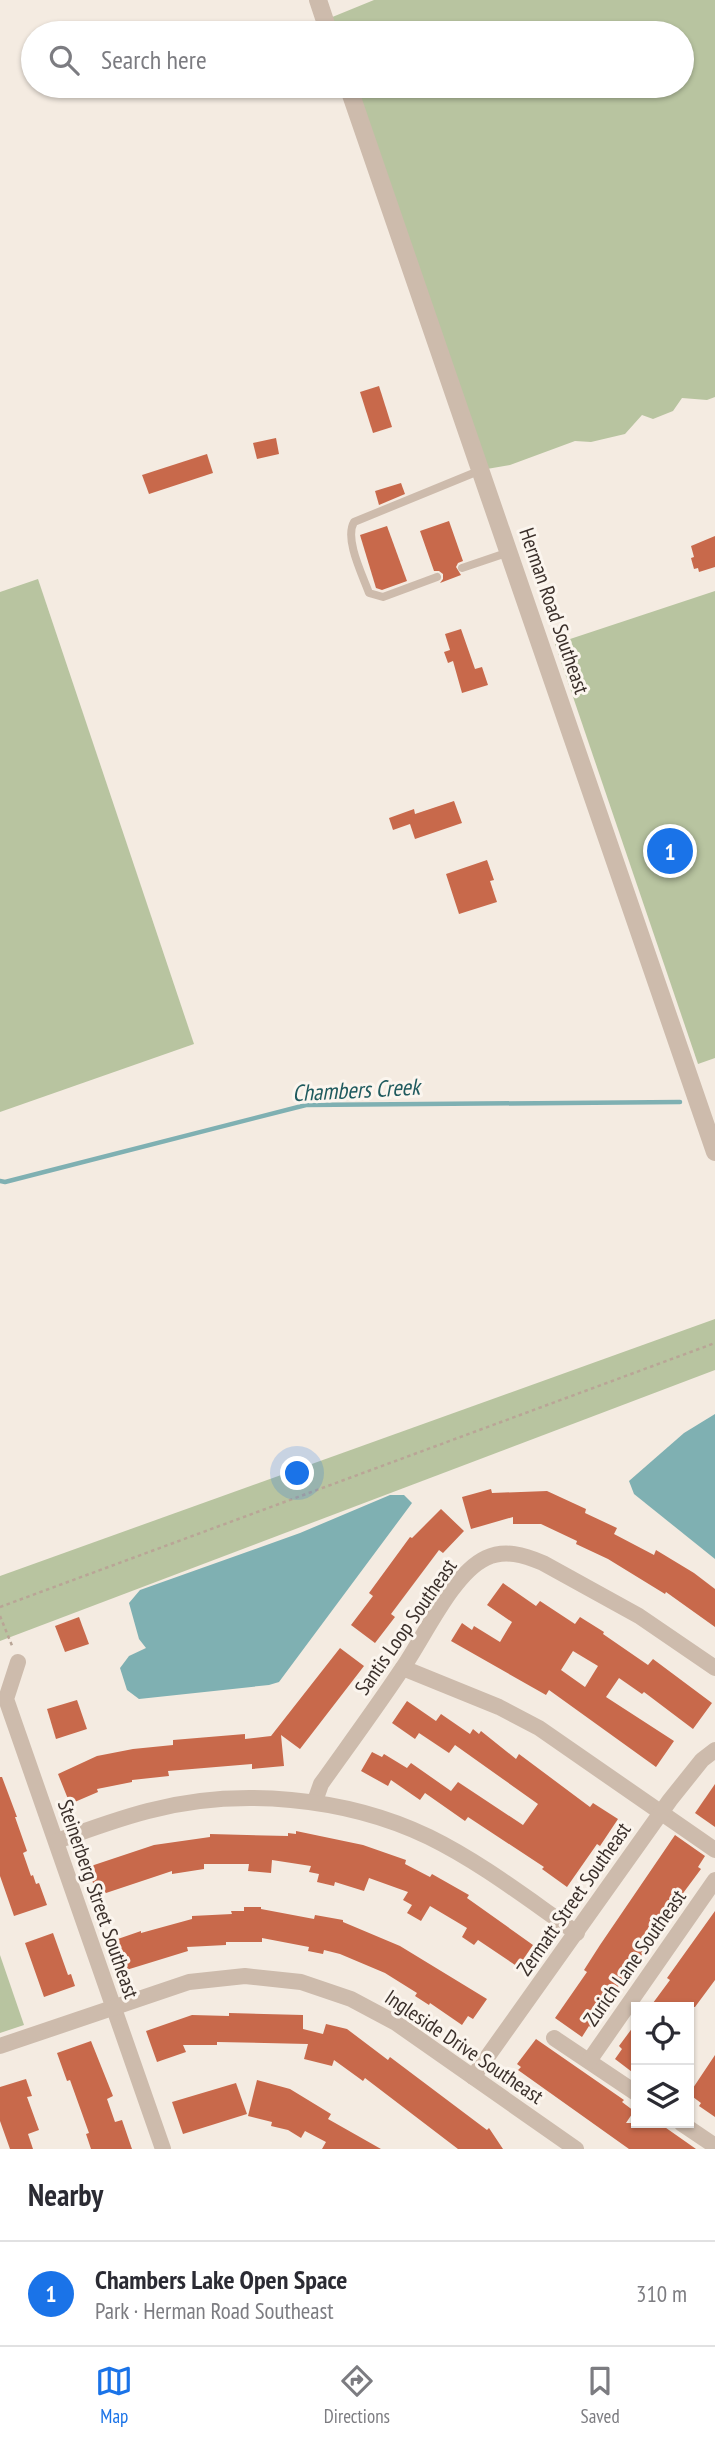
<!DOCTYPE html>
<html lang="en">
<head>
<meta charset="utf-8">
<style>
	body { margin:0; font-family:"PT Sans Narrow",sans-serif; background:#f7f7f7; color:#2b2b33 }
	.controls { position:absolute; right:21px; bottom:21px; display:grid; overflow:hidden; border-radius:0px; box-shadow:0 2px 5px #0004 }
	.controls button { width:63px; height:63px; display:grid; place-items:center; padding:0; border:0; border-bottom:2px solid #e1e1e2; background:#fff; color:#2b2b33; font:35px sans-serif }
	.you { position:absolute; left:298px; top:1474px; width:24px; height:24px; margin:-18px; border:5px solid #fff; border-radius:50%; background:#1a73e8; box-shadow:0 0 0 10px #1a73e833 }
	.badge { display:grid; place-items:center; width:46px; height:46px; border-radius:50%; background:#1a73e8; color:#fff; font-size:23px; font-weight:700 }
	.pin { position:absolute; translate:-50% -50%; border:4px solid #fff; box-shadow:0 2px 7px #0006 }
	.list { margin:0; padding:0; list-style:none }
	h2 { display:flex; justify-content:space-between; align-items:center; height:91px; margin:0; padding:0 28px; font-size:30px }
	h2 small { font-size:23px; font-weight:400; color:#7c7c81 }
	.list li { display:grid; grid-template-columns:46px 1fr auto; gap:21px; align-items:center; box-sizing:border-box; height:105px; padding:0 28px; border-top:2px solid #e1e1e2 }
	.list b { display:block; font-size:26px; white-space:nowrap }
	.list p { margin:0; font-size:23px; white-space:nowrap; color:#7c7c81 }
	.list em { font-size:23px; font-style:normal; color:#7c7c81 }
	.icon { flex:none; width:38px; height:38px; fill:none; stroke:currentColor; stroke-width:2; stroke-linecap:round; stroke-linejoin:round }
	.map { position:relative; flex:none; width:715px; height:2149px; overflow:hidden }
	.search { position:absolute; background:#fff; box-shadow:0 2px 5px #0004; left:21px; right:21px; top:21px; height:77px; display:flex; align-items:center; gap:18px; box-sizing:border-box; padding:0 24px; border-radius:38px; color:#7c7c81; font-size:26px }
	.sheet { height:196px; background:#fff }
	nav { display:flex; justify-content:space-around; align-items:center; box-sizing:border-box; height:98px; border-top:2px solid #e1e1e2; background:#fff; font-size:19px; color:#7c7c81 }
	nav a { display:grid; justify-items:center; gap:4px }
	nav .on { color:#1a73e8 }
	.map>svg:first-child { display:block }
</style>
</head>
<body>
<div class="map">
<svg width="715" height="2149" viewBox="0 0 715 2149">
	<rect width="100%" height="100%" fill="#f4ebe1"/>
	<g fill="#b8c4a0">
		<path d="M 374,0 L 715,0 L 715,397 L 707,400 L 682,398 L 673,411 L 653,419 L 642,415 L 625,434 L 591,442 L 575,441 L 510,465 L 481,470 L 348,86 L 682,86 L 682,33 L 329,33 L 325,20 Z"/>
		<path d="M 38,579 L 194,1044 L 0,1112 L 0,592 Z"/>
		<path d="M 715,591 L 715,1058 L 698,1064 L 555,644 Z"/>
		<path d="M 715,1319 L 715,1370 L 0,1641 L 0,1576 Z"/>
		<path d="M 0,1955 L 24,2025 L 0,2033 Z"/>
	</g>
	<g fill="#7fb0b2">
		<path d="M 715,1414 L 715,1559 L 634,1494 L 629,1481 L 684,1433 Z"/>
		<path d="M 390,1495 L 404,1495 L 412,1503 L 279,1682 L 269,1685 L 139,1699 L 127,1690 L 120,1668 L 129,1656 L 146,1648 L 139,1639 L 129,1603 L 140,1590 L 300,1533 Z"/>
	</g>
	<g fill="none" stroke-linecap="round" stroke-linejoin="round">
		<path stroke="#7fb0b2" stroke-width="4.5" d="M 0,1181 L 5,1182 L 306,1105 L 680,1102"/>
	</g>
	<g fill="#c8694b" fill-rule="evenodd">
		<path d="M 379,386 L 392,427 L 373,433 L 360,392 Z"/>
		<path d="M 276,438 L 279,454 L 257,459 L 253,443 Z"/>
		<path d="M 207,454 L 213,473 L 149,494 L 142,475 Z"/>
		<path d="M 401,483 L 405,494 L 379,505 L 375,491 Z"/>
		<path d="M 449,521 L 463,561 L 458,563 L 456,567 L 461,575 L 440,583 L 443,579 L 443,574 L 439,571 L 434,571 L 420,531 Z"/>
		<path d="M 387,526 L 407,581 L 382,590 L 376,588 L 360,535 Z"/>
		<path d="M 715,536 L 715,567 L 699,572 L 698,568 L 694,569 L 691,558 L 694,557 L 691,546 Z"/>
		<path d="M 461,629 L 475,669 L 482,667 L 488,685 L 462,693 L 453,661 L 448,663 L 444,652 L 450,650 L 445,634 Z"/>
		<path d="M 454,801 L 462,823 L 415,839 L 410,824 L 393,830 L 389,818 L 414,809 L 415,814 Z"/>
		<path d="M 487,860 L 494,880 L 490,881 L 497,902 L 459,914 L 446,874 Z"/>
		<path d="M 491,1489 L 492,1493 L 547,1491 L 586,1509 L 585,1513 L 617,1528 L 614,1534 L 654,1555 L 656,1550 L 694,1573 L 715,1589 L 715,1627 L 666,1592 L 665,1594 L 608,1559 L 576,1544 L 577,1541 L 541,1524 L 513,1524 L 513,1517 L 471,1529 L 462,1497 Z"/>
		<path d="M 441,1509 L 464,1531 L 443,1553 L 439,1550 L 391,1614 L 395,1617 L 375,1643 L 351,1625 L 373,1596 L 369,1593 L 410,1537 L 412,1538 Z"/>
		<path d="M 503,1583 L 536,1606 L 540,1601 L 575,1624 L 580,1617 L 604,1632 L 603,1634 L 648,1665 L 653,1659 L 712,1703 L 693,1729 L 644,1692 L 642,1694 L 619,1678 L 606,1697 L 674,1741 L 656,1767 L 549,1690 L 546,1695 L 451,1641 L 462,1623 L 472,1630 L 474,1626 L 500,1642 L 512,1622 L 487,1605 ZM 573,1651 L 598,1666 L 585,1687 L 561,1670 Z"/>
		<path d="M 79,1617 L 89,1644 L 65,1652 L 55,1626 Z"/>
		<path d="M 340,1648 L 364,1666 L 300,1749 L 281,1735 L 284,1766 L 252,1769 L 252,1764 L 168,1771 L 169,1776 L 132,1780 L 132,1782 L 97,1789 L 98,1792 L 70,1804 L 58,1774 L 97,1756 L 133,1749 L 173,1745 L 173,1740 L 245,1734 L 245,1739 L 271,1736 Z"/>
		<path d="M 77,1700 L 87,1729 L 56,1739 L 47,1709 Z"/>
		<path d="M 407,1701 L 436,1721 L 441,1714 L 470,1734 L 473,1729 L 479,1734 L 481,1731 L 516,1759 L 519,1754 L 590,1807 L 593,1803 L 618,1819 L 600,1846 L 597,1844 L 567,1887 L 542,1869 L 544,1867 L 468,1817 L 465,1821 L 425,1793 L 420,1800 L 391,1780 L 388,1786 L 361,1771 L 372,1752 L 382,1757 L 384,1754 L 407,1768 L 411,1763 L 451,1791 L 458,1782 L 523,1825 L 538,1804 L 455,1745 L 449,1753 L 419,1733 L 415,1739 L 392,1723 Z"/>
		<path d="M 0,1777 L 2,1777 L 17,1817 L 15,1817 L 27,1851 L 23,1853 L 31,1876 L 33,1875 L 36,1884 L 39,1883 L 47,1905 L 14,1916 L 0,1876 Z"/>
		<path d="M 715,1784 L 715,1827 L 695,1813 Z"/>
		<path d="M 296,1831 L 363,1845 L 406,1860 L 405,1864 L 430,1877 L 432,1874 L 469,1895 L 467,1898 L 533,1945 L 518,1967 L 478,1940 L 474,1945 L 462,1937 L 467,1928 L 430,1906 L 421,1921 L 407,1913 L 412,1905 L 403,1900 L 408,1892 L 369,1878 L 364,1891 L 335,1882 L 334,1886 L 317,1882 L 319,1874 L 309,1872 L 311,1866 L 272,1860 L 271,1873 L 248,1871 L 249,1864 L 204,1864 L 204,1869 L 172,1874 L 172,1871 L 97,1896 L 88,1867 L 154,1845 L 210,1837 L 210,1834 L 288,1836 L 288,1833 L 296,1834 Z"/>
		<path d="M 675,1835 L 705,1856 L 698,1867 L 701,1869 L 652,1935 L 655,1937 L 603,2007 L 607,2009 L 593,2029 L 589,2026 L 582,2037 L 555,2018 L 587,1972 L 584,1970 L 600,1945 Z"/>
		<path d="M 244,1907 L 261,1907 L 261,1909 L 314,1919 L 315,1915 L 343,1920 L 343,1922 L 400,1946 L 487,1999 L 473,2019 L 468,2016 L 462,2025 L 430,2003 L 429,2005 L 415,1996 L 417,1993 L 385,1973 L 340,1954 L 324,1950 L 323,1954 L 308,1951 L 309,1947 L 262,1938 L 262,1942 L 226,1942 L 226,1945 L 187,1947 L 188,1951 L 123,1971 L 112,1941 L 141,1931 L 141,1933 L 192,1919 L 192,1916 L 232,1914 L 231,1911 L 244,1911 Z"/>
		<path d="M 715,1911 L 715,1980 L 695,2007 L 650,2007 L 670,1980 L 667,1978 Z"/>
		<path d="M 53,1933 L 68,1975 L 71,1974 L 75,1986 L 44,1997 L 25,1943 Z"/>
		<path d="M 229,2013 L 303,2015 L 303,2029 L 323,2034 L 326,2024 L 347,2029 L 388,2060 L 390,2057 L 487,2130 L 489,2128 L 503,2149 L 458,2149 L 365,2078 L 363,2081 L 334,2060 L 332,2066 L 304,2059 L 308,2044 L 217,2042 L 217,2045 L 183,2045 L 186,2052 L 157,2062 L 146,2031 L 192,2015 L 229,2016 Z"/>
		<path d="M 636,2023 L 636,2075 L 615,2059 L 622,2049 L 619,2046 Z"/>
		<path d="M 536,2039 L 624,2100 L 622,2102 L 634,2111 L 626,2123 L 659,2123 L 696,2149 L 629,2149 L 518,2070 L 521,2067 L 517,2064 Z"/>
		<path d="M 91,2041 L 113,2096 L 107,2099 L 115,2122 L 122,2120 L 132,2149 L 91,2149 L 86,2134 L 89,2133 L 70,2080 L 67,2081 L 57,2053 Z"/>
		<path d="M 715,2055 L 715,2117 L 699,2106 L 701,2103 L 689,2094 Z"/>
		<path d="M 26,2079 L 32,2096 L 27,2097 L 39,2130 L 28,2134 L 33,2149 L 10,2149 L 0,2121 L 0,2087 Z"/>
		<path d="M 257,2080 L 290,2089 L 331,2114 L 328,2119 L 381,2149 L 322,2149 L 326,2142 L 305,2131 L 301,2138 L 288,2130 L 271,2126 L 272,2122 L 248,2116 Z"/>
		<path d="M 236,2083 L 247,2114 L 183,2134 L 172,2102 Z"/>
	</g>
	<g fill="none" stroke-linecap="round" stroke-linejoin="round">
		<g stroke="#b9a596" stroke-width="2.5" stroke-dasharray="3.5 3.5" stroke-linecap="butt">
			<path d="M 0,1607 L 715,1343"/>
			<path d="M 0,1616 L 13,1648"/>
		</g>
		<g stroke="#cdbbac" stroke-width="8">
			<path d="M 462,568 L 509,552"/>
			<path d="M 437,577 L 383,597 L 369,593 C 363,576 344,539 354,522 L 481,470"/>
		</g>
		<g stroke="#cdbbac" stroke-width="16">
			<path d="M 18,1662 L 6,1699 L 163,2149"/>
			<path d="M 403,1668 L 499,1707 L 539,1728 L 715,1850"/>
			<path d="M 315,1801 L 321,1784 C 348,1746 376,1708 402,1669 C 424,1638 452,1574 486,1558 C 505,1549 524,1555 543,1563 L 639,1616 L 715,1668"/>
			<path d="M 57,1841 C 87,1830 117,1819 148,1811 C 238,1787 346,1797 429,1837 C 482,1863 529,1900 577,1933"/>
			<path d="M 554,2038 L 636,2093"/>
			<path d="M 0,2046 L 189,1982 L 245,1976 L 301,1982 L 351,1999 L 396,2023 L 576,2149"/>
			<path d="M 589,2061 L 715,1880"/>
			<path d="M 473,2077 L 670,1800 L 702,1760 L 715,1750"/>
			<path d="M 681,2123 L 715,2146"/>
		</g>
		<g stroke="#cdbbac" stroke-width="18">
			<path d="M 318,0 L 329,33"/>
			<path d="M 348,86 L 715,1152"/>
		</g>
	</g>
	<g text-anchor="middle" stroke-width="6" stroke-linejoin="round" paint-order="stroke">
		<g font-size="21" fill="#3b302b" stroke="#fbf5ee">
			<text transform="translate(554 611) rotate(71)" y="7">Herman Road Southeast</text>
			<text transform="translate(406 1627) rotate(-55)" y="7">Santis Loop Southeast</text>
			<text transform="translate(98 1899) rotate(71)" y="7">Steinerberg Street Southeast</text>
			<text transform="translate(574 1899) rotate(-55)" y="7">Zermatt Street Southeast</text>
			<text transform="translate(635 1958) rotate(-55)" y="7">Zurich Lane Southeast</text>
			<text transform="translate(464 2047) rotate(34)" y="7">Ingleside Drive Southeast</text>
		</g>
		<g font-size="23" font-style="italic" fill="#1f5a5e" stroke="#fbf5ee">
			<text transform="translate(356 1090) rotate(-3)" y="8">Chambers Creek</text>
		</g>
	</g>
</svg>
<div class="controls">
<button><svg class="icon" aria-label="locate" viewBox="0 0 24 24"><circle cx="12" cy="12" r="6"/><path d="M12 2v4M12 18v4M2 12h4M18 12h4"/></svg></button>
<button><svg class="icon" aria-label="layers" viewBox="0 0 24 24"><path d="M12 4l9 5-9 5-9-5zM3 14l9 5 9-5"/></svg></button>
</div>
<div class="you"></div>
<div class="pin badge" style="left:670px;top:851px">1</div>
<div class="search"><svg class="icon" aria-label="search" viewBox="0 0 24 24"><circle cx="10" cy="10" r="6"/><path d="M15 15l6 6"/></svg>Search here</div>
</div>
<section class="sheet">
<h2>Nearby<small></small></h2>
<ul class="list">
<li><span class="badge">1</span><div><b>Chambers Lake Open Space</b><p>Park · Herman Road Southeast</p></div><em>310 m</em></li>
</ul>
</section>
<nav>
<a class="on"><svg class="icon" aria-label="map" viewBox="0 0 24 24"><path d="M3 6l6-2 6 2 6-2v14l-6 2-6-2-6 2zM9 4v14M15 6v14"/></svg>Map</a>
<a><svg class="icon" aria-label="directions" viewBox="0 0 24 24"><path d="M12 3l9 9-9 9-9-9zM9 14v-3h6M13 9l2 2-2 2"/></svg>Directions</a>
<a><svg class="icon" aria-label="saved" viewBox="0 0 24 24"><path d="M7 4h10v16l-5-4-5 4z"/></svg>Saved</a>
</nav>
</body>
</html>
